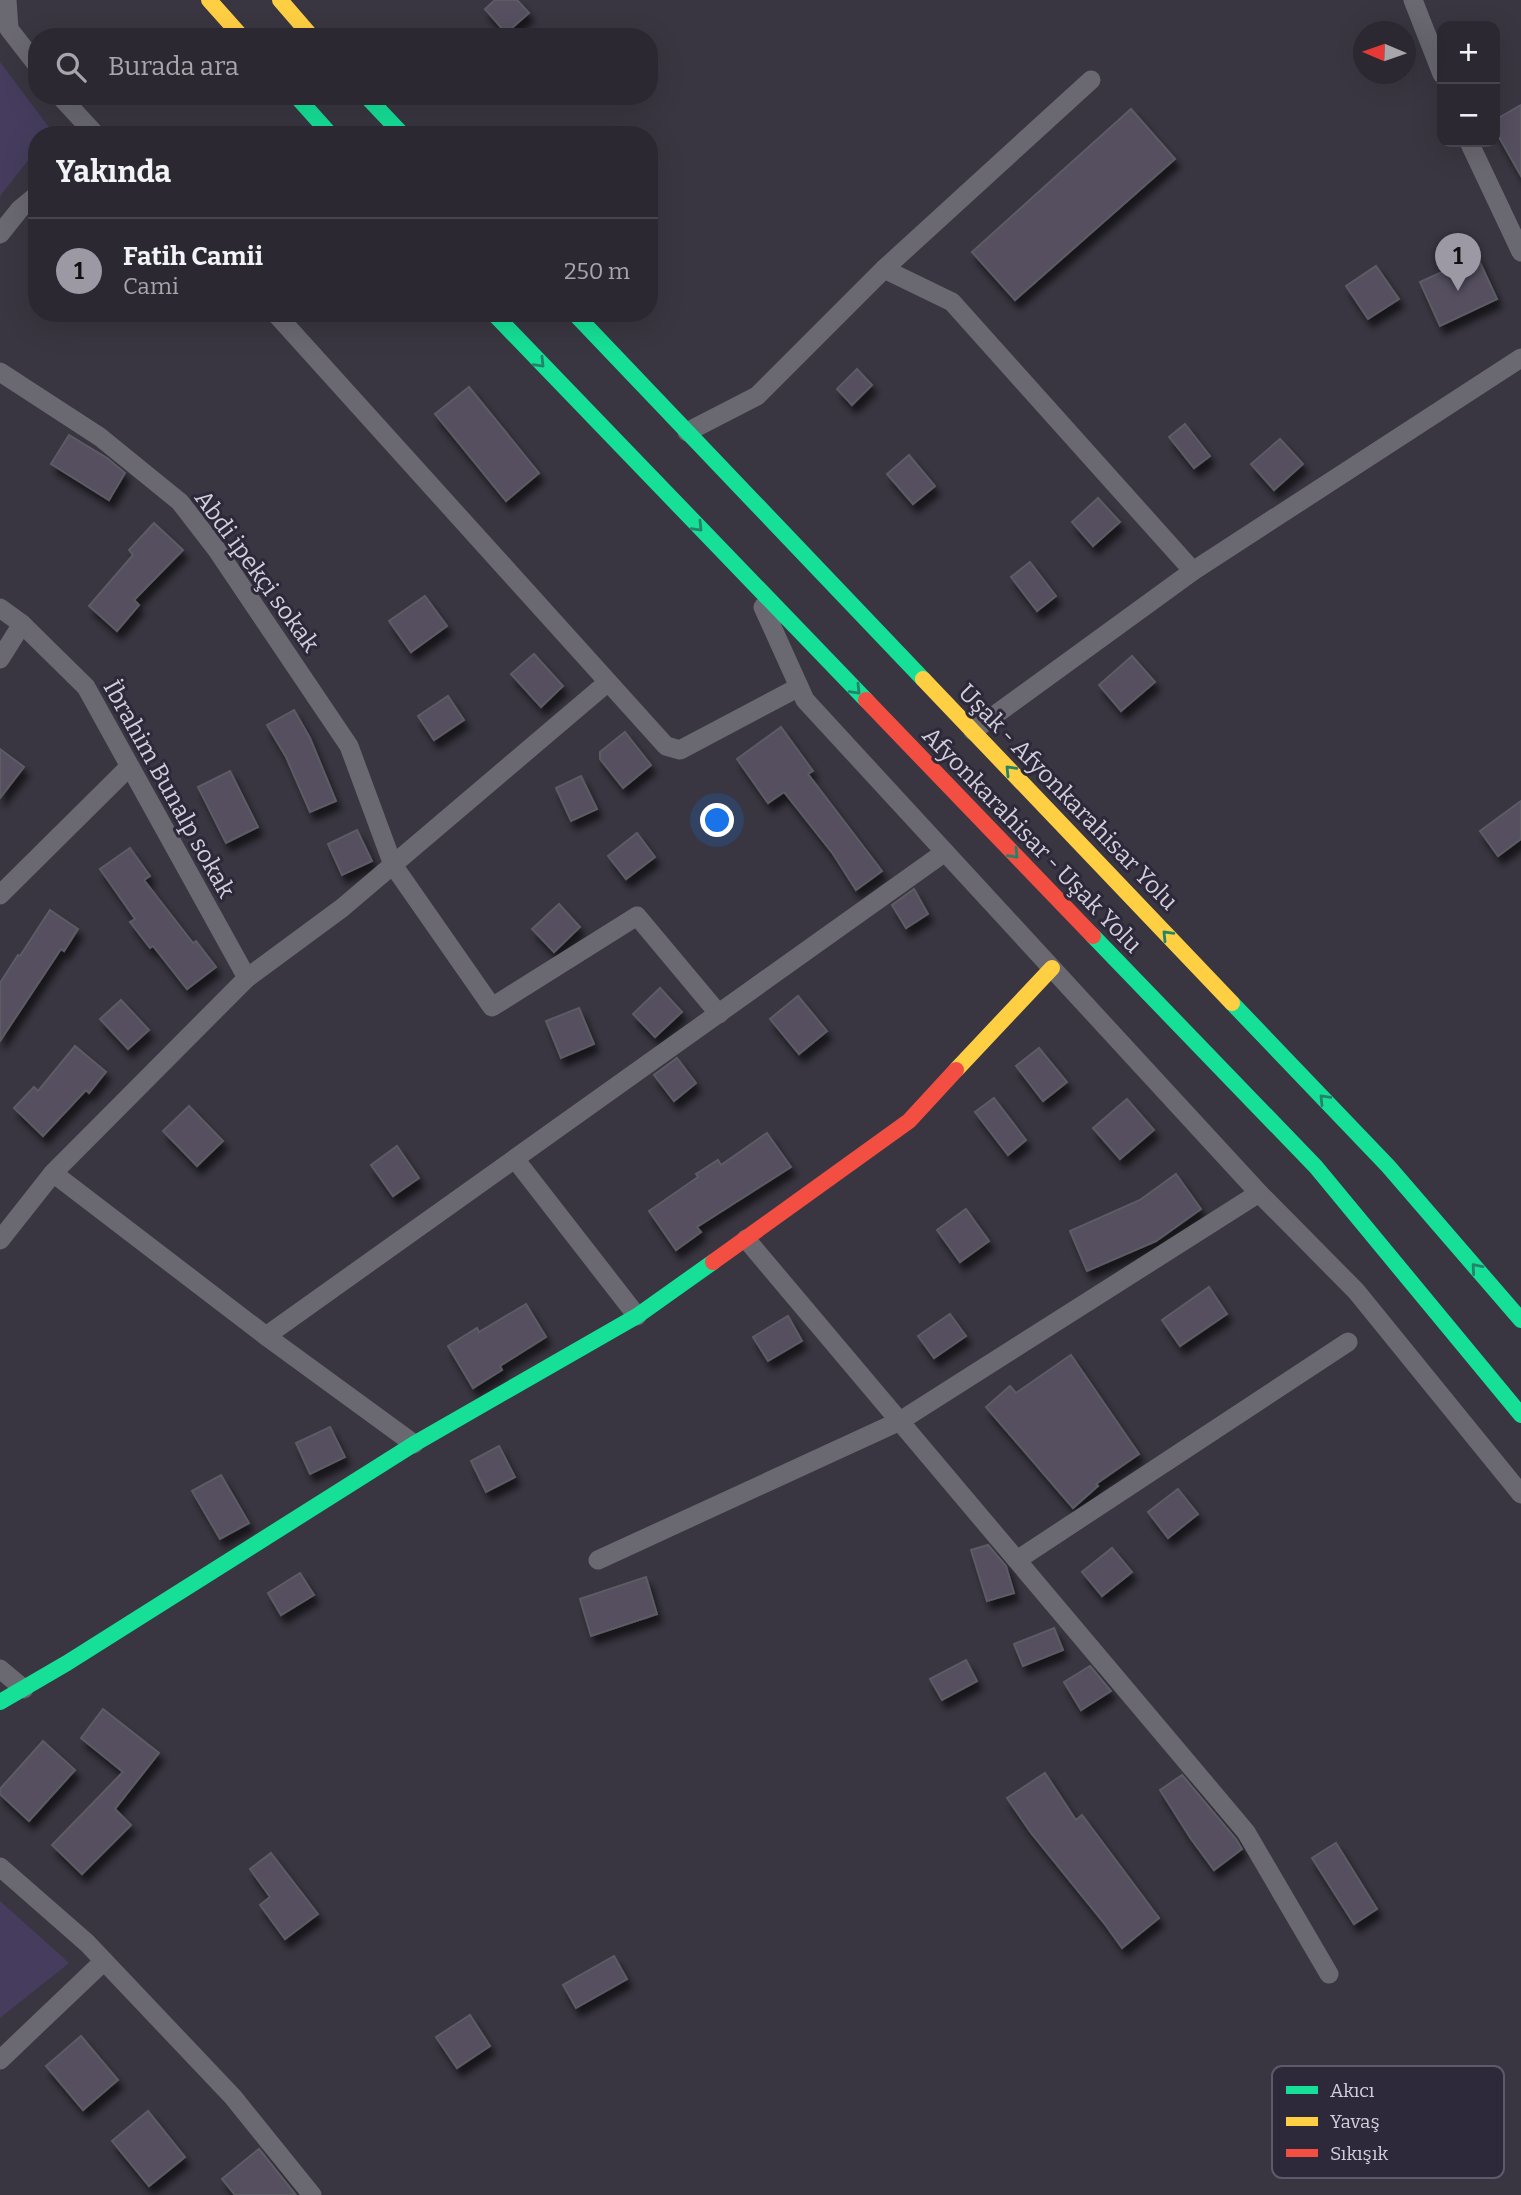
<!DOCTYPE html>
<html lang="tr">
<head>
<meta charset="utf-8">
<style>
	body { margin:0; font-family:Bitter,serif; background:#37343d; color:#f1f3f6 }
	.controls { position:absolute; right:21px; top:21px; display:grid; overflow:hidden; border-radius:14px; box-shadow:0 7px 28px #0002 }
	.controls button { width:63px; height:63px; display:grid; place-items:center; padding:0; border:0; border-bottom:2px solid #47444d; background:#2b2831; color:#f1f3f6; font:35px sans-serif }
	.compass { position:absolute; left:1353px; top:21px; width:63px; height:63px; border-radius:50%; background:#2b2831; box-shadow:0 7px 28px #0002; rotate:272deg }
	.you { position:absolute; left:718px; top:821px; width:24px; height:24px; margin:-18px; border:5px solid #fff; border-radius:50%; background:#1a73e8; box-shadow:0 0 0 10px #1a73e833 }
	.badge { display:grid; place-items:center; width:46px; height:46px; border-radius:50%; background:#9c99a5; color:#111; font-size:23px; font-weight:700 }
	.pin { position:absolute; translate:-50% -58px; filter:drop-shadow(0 2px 4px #0008) }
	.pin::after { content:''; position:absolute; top:37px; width:24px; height:21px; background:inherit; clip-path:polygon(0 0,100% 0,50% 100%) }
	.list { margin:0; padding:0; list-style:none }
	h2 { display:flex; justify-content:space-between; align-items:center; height:91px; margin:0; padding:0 28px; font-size:30px }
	h2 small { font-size:23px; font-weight:400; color:#a6a6ab }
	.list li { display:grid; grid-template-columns:46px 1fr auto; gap:21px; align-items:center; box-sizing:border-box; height:105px; padding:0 28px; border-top:2px solid #47444d }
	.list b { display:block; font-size:26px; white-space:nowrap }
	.list p { margin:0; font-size:23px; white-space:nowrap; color:#a6a6ab }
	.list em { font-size:23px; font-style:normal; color:#a6a6ab }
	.icon { flex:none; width:38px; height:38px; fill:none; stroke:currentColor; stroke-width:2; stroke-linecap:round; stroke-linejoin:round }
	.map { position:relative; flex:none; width:1521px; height:2195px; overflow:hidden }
	.search { position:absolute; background:#2b2831; box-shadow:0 7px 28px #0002; left:28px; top:28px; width:630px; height:77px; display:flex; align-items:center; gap:18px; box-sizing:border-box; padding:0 24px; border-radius:28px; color:#a6a6ab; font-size:26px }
	.panel { position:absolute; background:#2b2831; box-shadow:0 7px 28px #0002; left:28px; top:126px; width:630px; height:196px; border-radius:28px }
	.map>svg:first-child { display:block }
</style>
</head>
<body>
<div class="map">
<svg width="1521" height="2195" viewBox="0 0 1521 2195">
	<defs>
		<filter id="shadow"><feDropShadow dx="4.5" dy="8" stdDeviation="3.5" flood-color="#0009"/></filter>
	</defs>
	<rect width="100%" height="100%" fill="#393641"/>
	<g fill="#463d5e">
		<path d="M 0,62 L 51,130 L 48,135 L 37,135 L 37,149 L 0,196 Z"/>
		<path d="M 0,1901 L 69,1963 L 0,2018 Z"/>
	</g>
	<g fill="#544f60" stroke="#5d5b64" stroke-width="2" filter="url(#shadow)">
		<path d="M 495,0 L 517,0 L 529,13 L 506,33 L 485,9 Z"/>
		<path d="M 1521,105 L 1521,176 L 1495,130 L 1495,120 Z"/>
		<path d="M 1131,109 L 1175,159 L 1015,300 L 972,252 Z"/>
		<path d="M 1477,256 L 1497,299 L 1440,326 L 1420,282 Z"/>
		<path d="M 1376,266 L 1399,299 L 1368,319 L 1346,286 Z"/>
		<path d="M 857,369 L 872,385 L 852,405 L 837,389 Z"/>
		<path d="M 469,387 L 539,473 L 506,501 L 435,414 Z"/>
		<path d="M 1185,424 L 1210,456 L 1194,468 L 1169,437 Z"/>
		<path d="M 69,435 L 107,458 L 125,473 L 109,500 L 51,464 Z"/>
		<path d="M 1280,439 L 1303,464 L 1274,490 L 1251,464 Z"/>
		<path d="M 909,455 L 935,486 L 913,504 L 887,474 Z"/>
		<path d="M 1098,498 L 1120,522 L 1093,546 L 1072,522 Z"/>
		<path d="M 154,523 L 183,550 L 134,600 L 139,605 L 117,631 L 89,606 L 133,555 L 129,550 Z"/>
		<path d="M 1030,562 L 1056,596 L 1037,611 L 1011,577 Z"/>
		<path d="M 425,596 L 447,626 L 411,652 L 389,621 Z"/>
		<path d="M 534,654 L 563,686 L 541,707 L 511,674 Z"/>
		<path d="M 1132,656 L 1155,682 L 1121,711 L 1099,685 Z"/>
		<path d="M 448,696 L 464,720 L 434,740 L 418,716 Z"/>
		<path d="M 294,710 L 310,738 L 336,801 L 310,812 L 286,757 L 267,725 Z"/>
		<path d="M 781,727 L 813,771 L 808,774 L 882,871 L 856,890 L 833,854 L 784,792 L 768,803 L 737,759 Z"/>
		<path d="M 625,732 L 651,765 L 623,788 L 600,759 L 600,752 Z"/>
		<path d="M 0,749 L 24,767 L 0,798 Z"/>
		<path d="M 230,771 L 258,827 L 226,843 L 198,787 Z"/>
		<path d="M 581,776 L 597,809 L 571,821 L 556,788 Z"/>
		<path d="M 1521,801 L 1521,839 L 1498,856 L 1480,831 Z"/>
		<path d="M 357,830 L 372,861 L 342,875 L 328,844 Z"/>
		<path d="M 637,833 L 655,857 L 626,879 L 608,856 Z"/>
		<path d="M 130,848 L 150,876 L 144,880 L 193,943 L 196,941 L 216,967 L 187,989 L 153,946 L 150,948 L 130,922 L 135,919 L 100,869 Z"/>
		<path d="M 914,889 L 928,914 L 906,928 L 892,905 Z"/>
		<path d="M 559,904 L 580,927 L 554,952 L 532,929 Z"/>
		<path d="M 50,910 L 78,929 L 64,951 L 61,949 L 0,1041 L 0,983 L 18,955 L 20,956 Z"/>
		<path d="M 660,988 L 682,1012 L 655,1037 L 633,1014 Z"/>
		<path d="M 798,996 L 827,1031 L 799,1054 L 770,1019 Z"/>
		<path d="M 121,1000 L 149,1030 L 128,1049 L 100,1019 Z"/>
		<path d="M 579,1008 L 594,1044 L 561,1058 L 546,1021 Z"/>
		<path d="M 75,1046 L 106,1072 L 89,1093 L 86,1090 L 43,1136 L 14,1108 L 34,1087 L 38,1091 Z"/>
		<path d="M 1039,1048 L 1067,1082 L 1043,1101 L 1016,1066 Z"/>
		<path d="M 677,1058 L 696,1083 L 674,1101 L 654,1075 Z"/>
		<path d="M 994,1098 L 1026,1140 L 1008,1155 L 975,1112 Z"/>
		<path d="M 1127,1099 L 1154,1130 L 1120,1159 L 1093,1128 Z"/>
		<path d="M 189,1106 L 223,1141 L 197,1166 L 163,1131 Z"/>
		<path d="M 767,1133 L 791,1167 L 697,1227 L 701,1232 L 676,1250 L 649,1211 L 698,1177 L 696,1174 L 718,1160 L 721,1165 Z"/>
		<path d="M 397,1146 L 419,1178 L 393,1196 L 371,1165 Z"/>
		<path d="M 1176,1174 L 1201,1209 L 1156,1241 L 1087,1271 L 1070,1231 L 1140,1200 Z"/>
		<path d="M 966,1209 L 989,1241 L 960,1262 L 937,1230 Z"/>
		<path d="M 1209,1287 L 1227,1314 L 1180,1346 L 1162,1320 Z"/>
		<path d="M 526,1304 L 546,1337 L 500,1366 L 502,1370 L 473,1388 L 448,1346 L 477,1328 L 479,1332 Z"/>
		<path d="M 950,1314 L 966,1336 L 934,1358 L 918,1336 Z"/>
		<path d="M 788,1316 L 802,1341 L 768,1361 L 753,1337 Z"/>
		<path d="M 1071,1355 L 1139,1454 L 1096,1484 L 1098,1486 L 1073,1508 L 986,1407 L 1010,1386 L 1016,1393 Z"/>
		<path d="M 330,1427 L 345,1457 L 310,1474 L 296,1443 Z"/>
		<path d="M 499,1446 L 515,1477 L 486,1492 L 471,1461 Z"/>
		<path d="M 221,1475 L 249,1523 L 220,1539 L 192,1491 Z"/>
		<path d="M 1178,1489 L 1198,1514 L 1168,1538 L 1148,1512 Z"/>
		<path d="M 988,1545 L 1006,1566 L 1014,1593 L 987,1601 L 971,1550 Z"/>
		<path d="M 1112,1548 L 1132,1572 L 1102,1596 L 1082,1572 Z"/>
		<path d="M 300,1573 L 314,1595 L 281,1615 L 268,1593 Z"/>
		<path d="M 646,1577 L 657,1614 L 591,1636 L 580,1599 Z"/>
		<path d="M 1054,1628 L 1063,1650 L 1023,1666 L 1014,1644 Z"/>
		<path d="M 966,1660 L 977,1681 L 942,1700 L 930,1679 Z"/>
		<path d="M 1090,1666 L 1111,1691 L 1081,1710 L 1064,1682 Z"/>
		<path d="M 103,1709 L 159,1753 L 115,1809 L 131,1825 L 82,1874 L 52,1845 L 123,1772 L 81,1738 Z"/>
		<path d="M 43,1741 L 75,1770 L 29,1821 L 0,1794 L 0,1789 Z"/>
		<path d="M 1045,1773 L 1076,1820 L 1082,1815 L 1159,1918 L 1122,1948 L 1104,1923 L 1031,1833 L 1007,1798 Z"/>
		<path d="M 1182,1775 L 1236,1839 L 1242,1849 L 1214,1870 L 1191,1839 L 1160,1790 Z"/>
		<path d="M 1336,1843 L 1377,1909 L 1354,1924 L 1312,1858 Z"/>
		<path d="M 271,1853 L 318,1914 L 285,1939 L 260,1905 L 270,1897 L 250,1869 Z"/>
		<path d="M 614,1956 L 627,1979 L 576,2008 L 563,1985 Z"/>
		<path d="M 470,2015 L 490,2046 L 457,2068 L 436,2037 Z"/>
		<path d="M 81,2036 L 118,2080 L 83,2110 L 46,2066 Z"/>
		<path d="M 148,2111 L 185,2157 L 149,2186 L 112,2141 Z"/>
		<path d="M 259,2149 L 296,2195 L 235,2195 L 222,2179 Z"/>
	</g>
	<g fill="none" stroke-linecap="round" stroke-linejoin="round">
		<g stroke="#6a6870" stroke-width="19">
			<path d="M 7,0 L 9,29 L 37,65"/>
			<path d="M 1413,0 L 1442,74"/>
			<path d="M 60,96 L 96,135"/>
			<path d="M 1469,142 L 1521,252"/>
			<path d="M 0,234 L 20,209 L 37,195"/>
			<path d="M 884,269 L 952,302 L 1193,571"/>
			<path d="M 275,313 L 666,746 L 680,750 L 799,687"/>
			<path d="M 0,372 L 100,437 L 180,502 L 217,550 L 349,746 L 393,865 L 492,1007 L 637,916 L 719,1014"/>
			<path d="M 687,432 L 757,396 L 884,269 L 1091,80"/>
			<path d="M 763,607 L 805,700 L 1259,1193 L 1356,1291 L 1521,1494"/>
			<path d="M 0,608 L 22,624 L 86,687 L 247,978"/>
			<path d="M 0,659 L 22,624"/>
			<path d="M 973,731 L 1193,571 L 1521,358"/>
			<path d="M 0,895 L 129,767"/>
			<path d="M 515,1159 L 637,1316"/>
			<path d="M 53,1173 L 266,1336 L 414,1444"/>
			<path d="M 746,1239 L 1246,1832 L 1329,1974"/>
			<path d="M 0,1240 L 53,1173 L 247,978 L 342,908 L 608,682"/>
			<path d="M 266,1336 L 945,852"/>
			<path d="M 598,1560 L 900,1421 L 1259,1193"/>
			<path d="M 1017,1560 L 1348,1342"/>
			<path d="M 0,1669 L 24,1689"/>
			<path d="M 0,1867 L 87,1943 L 233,2097 L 312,2195"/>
			<path d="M 0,2060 L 104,1961"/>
		</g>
		<g stroke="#16e098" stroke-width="16">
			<path d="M 296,96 L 331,135"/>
			<path d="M 366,96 L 403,135"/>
			<path d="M 493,313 L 866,700"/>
			<path d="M 574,313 L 923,679"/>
			<path d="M 1093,936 L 1316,1167 L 1521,1415"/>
			<path d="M 1232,1003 L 1388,1166 L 1521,1320"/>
			<path d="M 0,1702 L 67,1663 L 414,1444 L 637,1316 L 713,1262"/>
		</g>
		<g stroke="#ffcf43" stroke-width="16">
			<path d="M 209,0 L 242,37"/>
			<path d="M 280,0 L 312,37"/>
			<path d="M 923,679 L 1232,1003"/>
			<path d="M 956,1070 L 1052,968"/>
		</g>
		<g stroke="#f24e42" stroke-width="16">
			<path d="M 866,700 L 1093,936"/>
			<path d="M 713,1262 L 909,1121 L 956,1070"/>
		</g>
	</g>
	<defs><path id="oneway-chevron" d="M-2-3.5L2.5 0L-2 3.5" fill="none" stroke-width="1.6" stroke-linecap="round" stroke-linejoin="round" transform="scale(1.75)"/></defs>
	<g stroke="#228469">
		<use href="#oneway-chevron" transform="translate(540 363) rotate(46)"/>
		<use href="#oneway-chevron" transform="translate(698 527) rotate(46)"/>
		<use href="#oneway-chevron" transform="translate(856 690) rotate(46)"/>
		<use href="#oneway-chevron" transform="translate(1010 770) rotate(-134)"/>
		<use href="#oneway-chevron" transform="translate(1014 854) rotate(46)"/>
		<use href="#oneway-chevron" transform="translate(1167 935) rotate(-134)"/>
		<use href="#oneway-chevron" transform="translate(1324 1099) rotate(-134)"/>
		<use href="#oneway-chevron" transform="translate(1476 1268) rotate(-131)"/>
	</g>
	<g text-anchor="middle" stroke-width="6" stroke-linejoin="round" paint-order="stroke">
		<g font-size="24" fill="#d2cfdb" stroke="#2d283a">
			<text transform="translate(257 571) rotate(54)" y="8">Abdi ipekçi sokak</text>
			<text transform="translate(169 789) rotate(61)" y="8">İbrahim Bunalp sokak</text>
			<text transform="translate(1068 797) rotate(46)" y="8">Uşak - Afyonkarahisar Yolu</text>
			<text transform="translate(1032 840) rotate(46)" y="8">Afyonkarahisar - Uşak Yolu</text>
		</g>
	</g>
	<rect x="1272" y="2066" width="232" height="112" rx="10" fill="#2d283a" stroke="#5f5a6a" stroke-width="2"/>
	<rect x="1286" y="2086" width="32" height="8" fill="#16e098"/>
	<rect x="1286" y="2117" width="32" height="9" fill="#ffcf43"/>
	<rect x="1286" y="2149" width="32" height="8" fill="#f24e42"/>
	<g font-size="19" fill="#d2cfdb">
		<text x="1330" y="2097">Akıcı</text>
		<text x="1330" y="2128">Yavaş</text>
		<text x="1330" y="2160">Sıkışık</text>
	</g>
</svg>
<div class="controls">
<button>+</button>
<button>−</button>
</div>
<svg class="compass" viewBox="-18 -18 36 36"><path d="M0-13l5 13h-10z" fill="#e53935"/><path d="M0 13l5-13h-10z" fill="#a6a6ab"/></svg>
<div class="you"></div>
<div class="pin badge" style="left:1458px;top:291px">1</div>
<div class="search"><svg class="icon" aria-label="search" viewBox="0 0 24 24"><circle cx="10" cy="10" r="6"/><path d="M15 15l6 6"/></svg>Burada ara</div>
<section class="panel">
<h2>Yakında<small></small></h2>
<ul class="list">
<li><span class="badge">1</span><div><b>Fatih Camii</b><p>Cami</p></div><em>250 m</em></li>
</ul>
</section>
</div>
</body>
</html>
